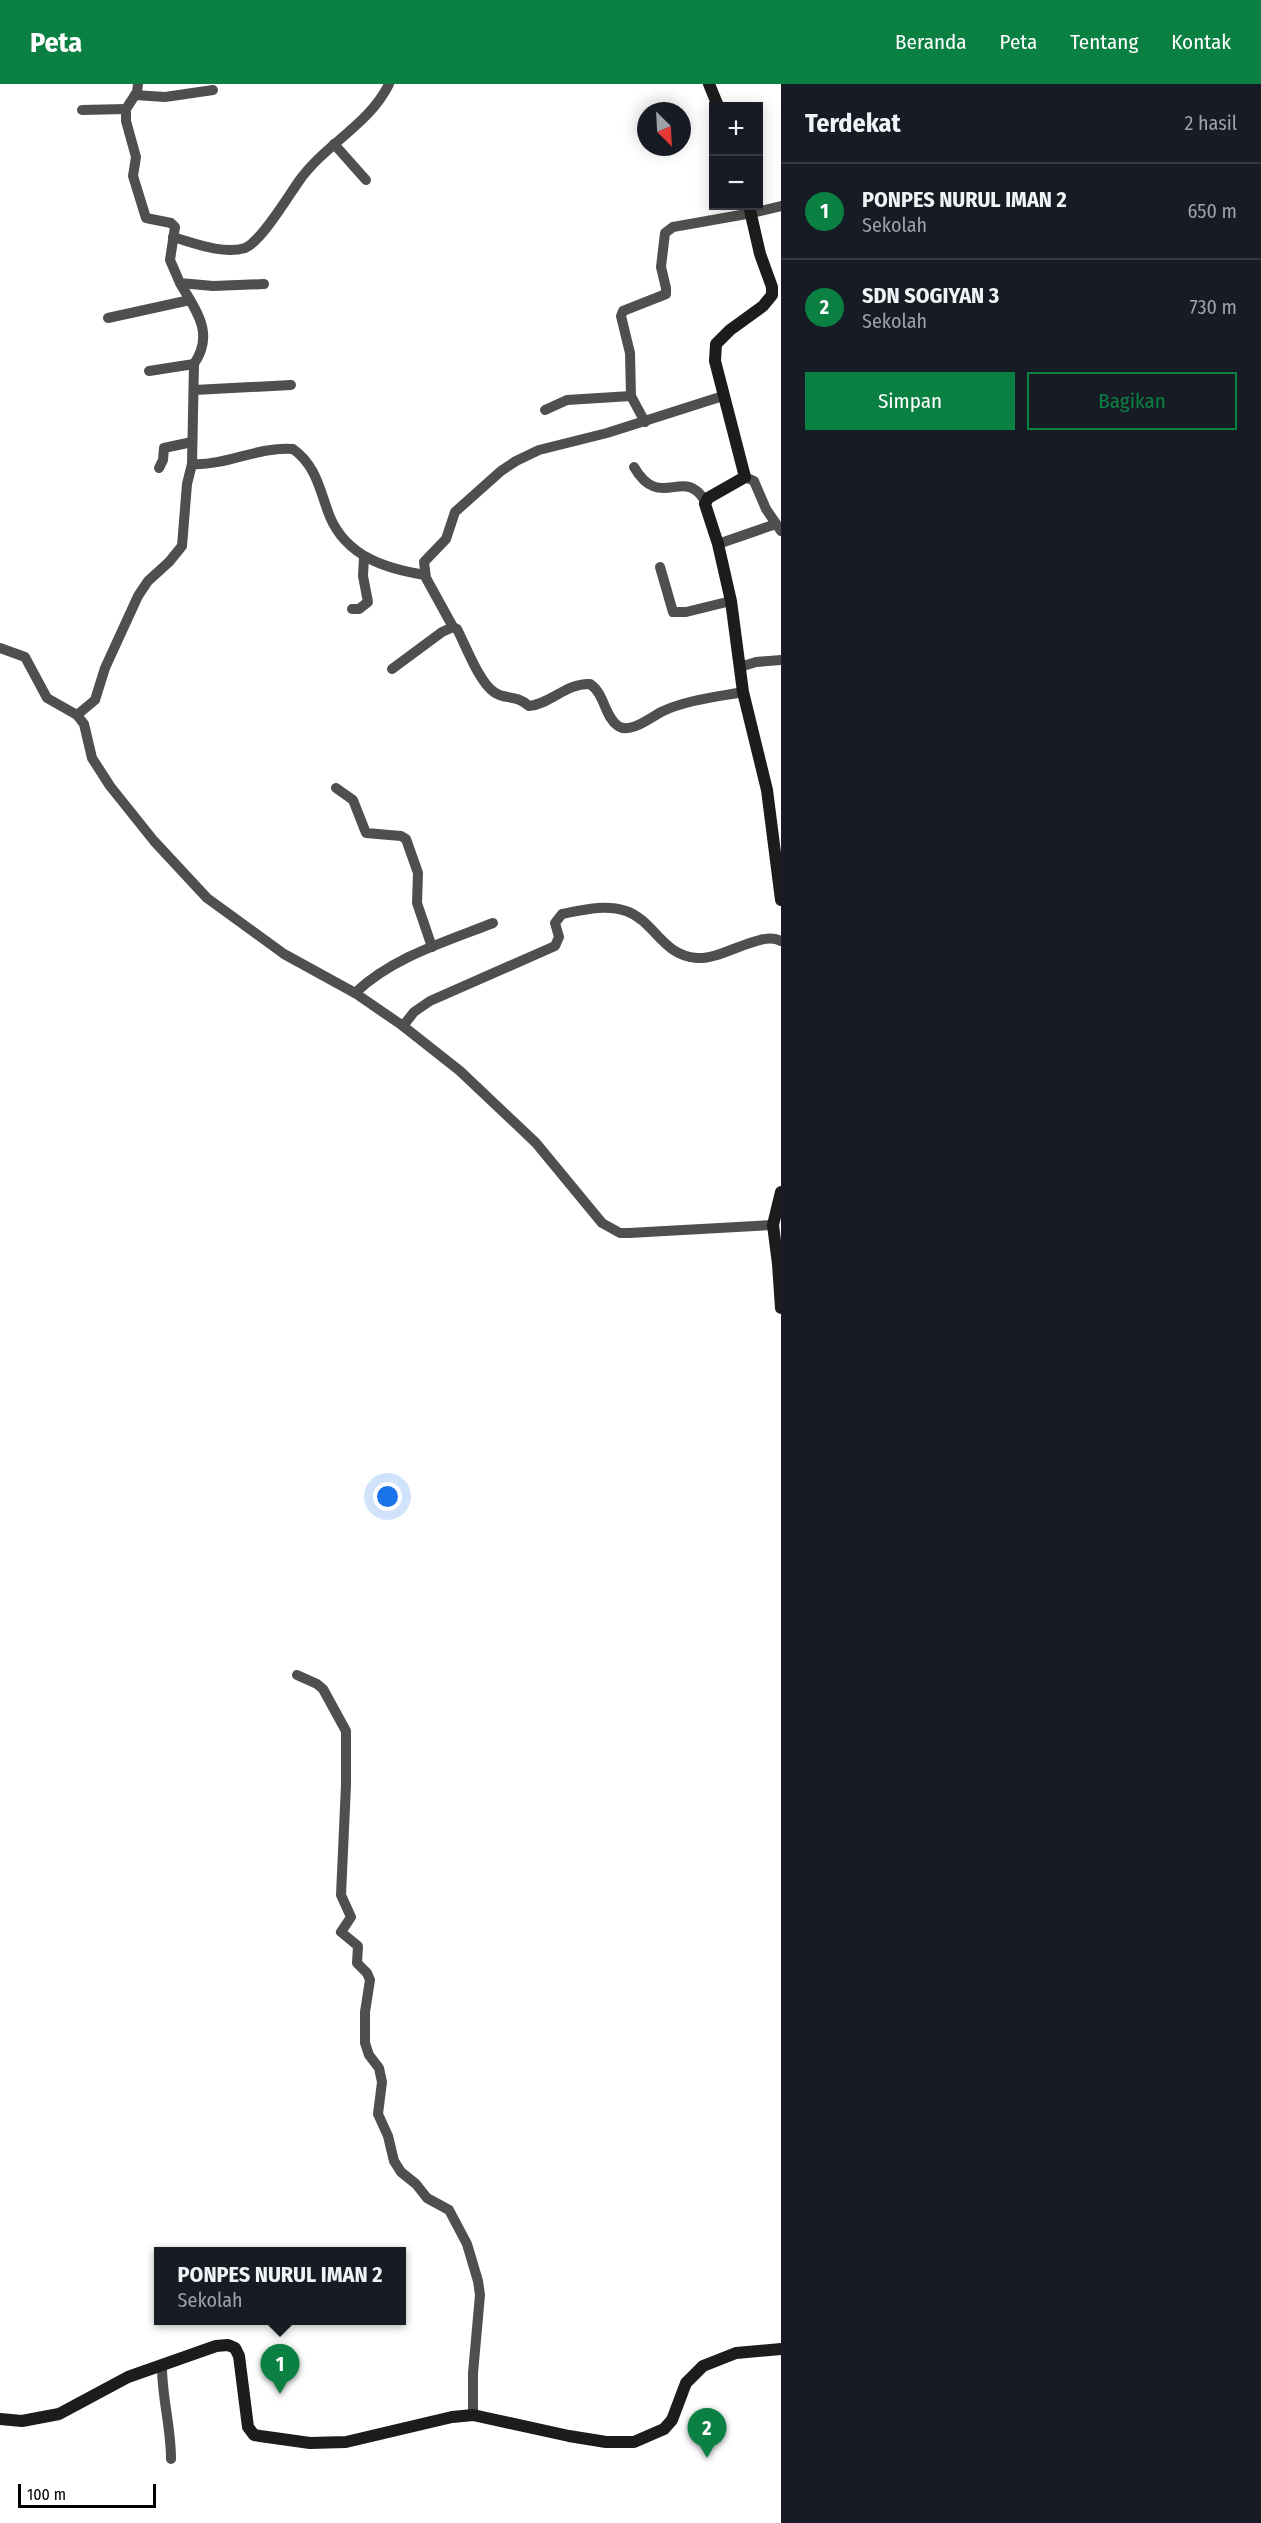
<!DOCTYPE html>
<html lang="id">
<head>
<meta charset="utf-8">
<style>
	body { margin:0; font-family:"Fira Sans Condensed",sans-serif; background:#242831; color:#f1f3f6 }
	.controls { position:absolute; right:18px; top:18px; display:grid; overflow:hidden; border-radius:0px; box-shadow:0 3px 15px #0003 }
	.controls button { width:54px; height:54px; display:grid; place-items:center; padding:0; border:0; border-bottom:2px solid #363941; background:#171b24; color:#f1f3f6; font:30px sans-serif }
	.compass { position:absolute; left:637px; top:18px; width:54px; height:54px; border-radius:50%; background:#171b24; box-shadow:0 3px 15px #0003; rotate:156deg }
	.scale { position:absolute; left:18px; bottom:15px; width:138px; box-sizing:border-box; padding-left:6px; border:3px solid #000; border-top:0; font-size:16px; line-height:21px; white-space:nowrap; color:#000; -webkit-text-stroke:4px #fff; paint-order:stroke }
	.you { position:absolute; left:388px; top:1413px; width:21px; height:21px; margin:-15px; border:4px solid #fff; border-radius:50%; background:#1a73e8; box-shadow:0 0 0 9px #1a73e833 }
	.badge { display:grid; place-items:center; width:39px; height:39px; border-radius:50%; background:#0b8043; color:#fff; font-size:20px; font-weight:700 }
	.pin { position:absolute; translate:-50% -50px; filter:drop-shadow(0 2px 3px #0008) }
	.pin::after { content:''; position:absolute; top:32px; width:21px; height:18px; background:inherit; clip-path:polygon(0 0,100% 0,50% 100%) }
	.popup { position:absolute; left:154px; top:2163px; width:252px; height:78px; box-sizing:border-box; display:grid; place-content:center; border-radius:0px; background:#171b24; filter:drop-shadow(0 2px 4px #0005); font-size:20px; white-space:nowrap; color:#9ea1a6 }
	.popup b { font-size:22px; color:#f1f3f6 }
	.popup::after { content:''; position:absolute; left:50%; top:100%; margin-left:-12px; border:12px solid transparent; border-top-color:#171b24 }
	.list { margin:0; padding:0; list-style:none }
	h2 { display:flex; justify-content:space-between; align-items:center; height:78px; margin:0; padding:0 24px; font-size:26px }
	h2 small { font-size:20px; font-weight:400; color:#9ea1a6 }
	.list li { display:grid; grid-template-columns:39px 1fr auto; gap:18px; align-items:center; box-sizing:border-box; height:96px; padding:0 24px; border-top:2px solid #363941 }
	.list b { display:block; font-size:22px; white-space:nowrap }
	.list p { margin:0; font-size:20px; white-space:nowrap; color:#9ea1a6 }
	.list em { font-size:20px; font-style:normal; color:#9ea1a6 }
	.actions { display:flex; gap:12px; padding:18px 24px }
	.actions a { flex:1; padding:14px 0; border:2px solid #0b8043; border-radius:0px; text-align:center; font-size:21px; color:#0b8043 }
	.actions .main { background:#0b8043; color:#fff }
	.map { position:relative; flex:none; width:781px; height:2439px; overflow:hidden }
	header { display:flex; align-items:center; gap:36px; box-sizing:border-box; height:84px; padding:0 30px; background:#0b8043; color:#fff }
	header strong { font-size:28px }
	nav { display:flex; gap:33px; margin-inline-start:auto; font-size:21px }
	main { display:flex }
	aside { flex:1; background:#171b24 }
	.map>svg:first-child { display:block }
</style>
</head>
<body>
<header>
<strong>Peta</strong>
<nav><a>Beranda</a><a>Peta</a><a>Tentang</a><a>Kontak</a></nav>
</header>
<main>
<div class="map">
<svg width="781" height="2439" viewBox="0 0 781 2439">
	<rect width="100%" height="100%" fill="#fff"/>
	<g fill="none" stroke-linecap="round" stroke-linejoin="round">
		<g stroke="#4f4f4f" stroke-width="10">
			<path d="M 138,0 L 137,8 L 126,25 L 126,37 L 136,73 L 133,92 L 146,134 L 171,139 L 175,143 L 170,176 L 180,199 L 213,202 L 264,200"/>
			<path d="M 135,11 L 165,13 L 213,6"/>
			<path d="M 82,26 L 126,25"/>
			<path d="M 334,60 L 366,96"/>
			<path d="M 173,153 C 194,159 223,171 245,164 C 261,158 289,111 299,97 C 325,60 369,41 389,0"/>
			<path d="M 180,199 C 196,227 215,249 194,280 L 192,380 C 226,382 259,362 293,365 C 317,382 320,408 330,433 C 347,473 387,485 425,491"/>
			<path d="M 108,234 L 190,216"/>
			<path d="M 149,287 L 194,280"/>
			<path d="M 194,306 L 291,301"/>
			<path d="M 545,326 L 567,316 L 631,312"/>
			<path d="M 645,338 L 631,312 L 630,269 L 621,232 L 623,227 L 666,210 L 666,204 L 661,183 L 665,149 L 673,143 L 752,129 L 781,122"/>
			<path d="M 634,383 C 660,428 684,381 705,417"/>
			<path d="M 159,384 L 163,376 L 164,364 L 192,358"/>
			<path d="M 745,393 L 754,397 L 766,425 L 781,447"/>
			<path d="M 718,460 L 776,440"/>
			<path d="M 660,483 L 673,528 L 686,528 L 731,517"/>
			<path d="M 352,525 L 359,525 L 368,518 L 363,492 L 364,473"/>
			<path d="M 453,543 L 426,494 L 424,478 L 446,455 L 455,428 L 501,387 L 516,377 L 539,366 L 607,349 L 723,312"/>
			<path d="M 0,564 L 25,573 L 47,614 L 77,631 L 84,640 L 92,674 L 110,702 L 154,757 L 207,814 L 284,870 L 355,909 L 403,942 L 460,987 L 536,1059 L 602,1139 L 620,1149 L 629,1149 L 773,1141"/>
			<path d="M 740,583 L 756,578 L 781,576"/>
			<path d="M 392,585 L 442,548 L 453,543 L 457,545 C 466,562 479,598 494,608 C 504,616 516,610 529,622 C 551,620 566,599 590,600 C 605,610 604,632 618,642 C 630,650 650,634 661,628 C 686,616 716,613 743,608"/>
			<path d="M 77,631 L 95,616 L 105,584 L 138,512 L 148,497 L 169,478 L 182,462 L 187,400 L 192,380"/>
			<path d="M 336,704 L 353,716 L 366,749 L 401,752 L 406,755 L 418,789 L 417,819 L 432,863"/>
			<path d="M 355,909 C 393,873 445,858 493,839"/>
			<path d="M 403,942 L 414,928 L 430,917 L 555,862 L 559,853 L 555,839 L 562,830 C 583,826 605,820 626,827 C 655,837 661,871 697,874 C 722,876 761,846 781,857"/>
			<path d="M 297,1591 L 317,1600 L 323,1605 L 346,1647 L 346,1701 L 341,1811 L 351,1833 L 341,1848 L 358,1862 L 357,1879 L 367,1889 L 370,1896 L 365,1928 L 365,1959 L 369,1971 L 379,1984 L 382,1998 L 378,2030 L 388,2052 L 394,2077 L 401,2088 L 416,2100 L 427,2114 L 449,2126 L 467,2160 L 478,2197 L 480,2211 L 473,2289 L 473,2331"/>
			<path d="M 162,2283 C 162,2314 171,2343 171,2375"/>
		</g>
		<g stroke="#1c1c1c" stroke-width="12">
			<path d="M 709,0 L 718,22"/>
			<path d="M 749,122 L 760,170 L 772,203 L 772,211 L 763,222 L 730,246 L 716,260 L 715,277 L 745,393 L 708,414 L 705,420 L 718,460 L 731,517 L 743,608 L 767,706 L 781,816"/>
			<path d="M 781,1108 L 773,1141 L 778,1180 L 781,1224"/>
			<path d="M 0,2335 L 22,2337 L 59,2330 L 128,2293 L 216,2262 L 228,2261 L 235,2264 L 239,2272 L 248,2343 L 254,2351 L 260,2352 L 310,2359 L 346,2358 L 452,2333 L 473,2331 L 569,2352 L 606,2358 L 634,2358 L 664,2345 L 672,2336 L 686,2299 L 703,2282 L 736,2269 L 781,2265"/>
		</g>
	</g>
</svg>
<div class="controls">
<button>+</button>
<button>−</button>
</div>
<svg class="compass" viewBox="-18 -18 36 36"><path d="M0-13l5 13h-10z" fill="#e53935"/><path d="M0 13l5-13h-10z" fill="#9ea1a6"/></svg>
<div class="scale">100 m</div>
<div class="you"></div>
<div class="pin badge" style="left:280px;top:2310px">1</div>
<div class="popup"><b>PONPES NURUL IMAN 2</b>Sekolah</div>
<div class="pin badge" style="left:707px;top:2374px">2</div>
</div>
<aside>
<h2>Terdekat<small>2 hasil</small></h2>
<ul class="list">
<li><span class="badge">1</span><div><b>PONPES NURUL IMAN 2</b><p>Sekolah</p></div><em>650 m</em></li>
<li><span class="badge">2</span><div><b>SDN SOGIYAN 3</b><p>Sekolah</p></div><em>730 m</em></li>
</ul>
<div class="actions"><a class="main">Simpan</a><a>Bagikan</a></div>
</aside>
</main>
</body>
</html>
